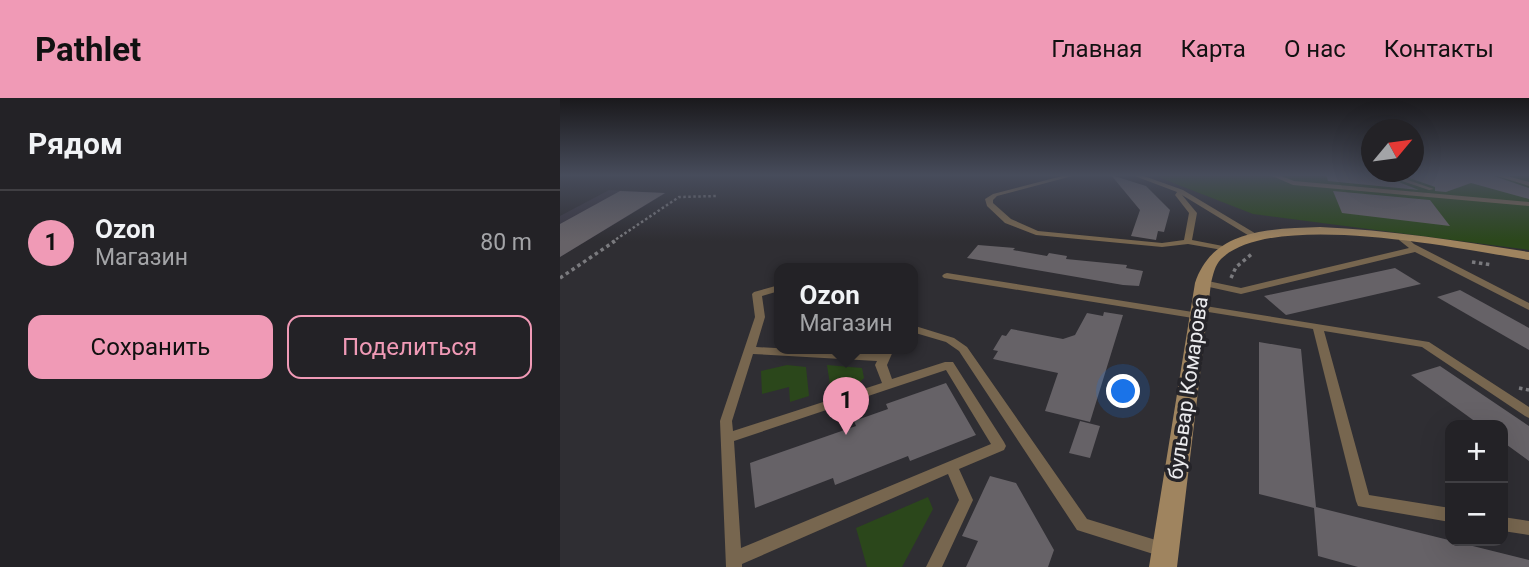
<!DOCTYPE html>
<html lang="ru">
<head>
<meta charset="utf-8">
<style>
	body { margin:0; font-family:Roboto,sans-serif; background:#2b2a2e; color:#f1f3f6 }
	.controls { position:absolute; right:21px; bottom:21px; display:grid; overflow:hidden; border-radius:14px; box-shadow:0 7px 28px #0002 }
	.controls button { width:63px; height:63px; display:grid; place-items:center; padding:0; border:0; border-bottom:2px solid #403f43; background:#232226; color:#f1f3f6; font:35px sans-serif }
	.compass { position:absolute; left:801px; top:21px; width:63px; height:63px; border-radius:50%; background:#232226; box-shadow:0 7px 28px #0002; rotate:61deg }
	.you { position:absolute; left:564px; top:294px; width:24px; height:24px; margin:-18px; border:5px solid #fff; border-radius:50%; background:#1a73e8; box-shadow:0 0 0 10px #1a73e833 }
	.badge { display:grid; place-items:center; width:46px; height:46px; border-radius:50%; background:#f09ab6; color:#111; font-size:23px; font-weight:700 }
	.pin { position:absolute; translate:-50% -58px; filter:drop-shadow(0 2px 4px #0008) }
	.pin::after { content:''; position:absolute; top:37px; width:24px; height:21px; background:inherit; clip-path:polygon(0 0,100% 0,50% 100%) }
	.popup { position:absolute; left:214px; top:165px; width:144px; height:91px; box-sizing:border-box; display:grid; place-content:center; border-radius:14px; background:#232226; filter:drop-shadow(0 2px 5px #0005); font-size:23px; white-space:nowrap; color:#a3a4a7 }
	.popup b { font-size:26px; color:#f1f3f6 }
	.popup::after { content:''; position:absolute; left:50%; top:100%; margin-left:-14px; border:14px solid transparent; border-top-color:#232226 }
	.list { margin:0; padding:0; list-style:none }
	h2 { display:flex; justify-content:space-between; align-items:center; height:91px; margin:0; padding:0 28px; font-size:30px }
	h2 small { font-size:23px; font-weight:400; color:#a3a4a7 }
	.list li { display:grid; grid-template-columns:46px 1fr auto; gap:21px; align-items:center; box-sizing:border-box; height:105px; padding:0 28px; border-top:2px solid #403f43 }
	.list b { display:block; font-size:26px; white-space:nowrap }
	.list p { margin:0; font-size:23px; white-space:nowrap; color:#a3a4a7 }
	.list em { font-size:23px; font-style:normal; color:#a3a4a7 }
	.actions { display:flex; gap:14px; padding:21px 28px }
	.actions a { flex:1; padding:16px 0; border:2px solid #f09ab6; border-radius:14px; text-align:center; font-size:24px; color:#f09ab6 }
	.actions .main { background:#f09ab6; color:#111 }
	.map { position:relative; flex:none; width:969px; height:469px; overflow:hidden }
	header { display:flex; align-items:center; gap:42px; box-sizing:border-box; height:98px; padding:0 35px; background:#f09ab6; color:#111 }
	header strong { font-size:33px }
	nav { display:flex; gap:38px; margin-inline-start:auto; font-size:24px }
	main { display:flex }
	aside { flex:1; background:#232226 }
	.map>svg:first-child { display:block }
</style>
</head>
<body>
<header>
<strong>Pathlet</strong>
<nav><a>Главная</a><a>Карта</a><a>О нас</a><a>Контакты</a></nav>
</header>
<main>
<aside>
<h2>Рядом<small></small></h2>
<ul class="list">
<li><span class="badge">1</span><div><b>Ozon</b><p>Магазин</p></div><em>80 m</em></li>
</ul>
<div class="actions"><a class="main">Сохранить</a><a>Поделиться</a></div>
</aside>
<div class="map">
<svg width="969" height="469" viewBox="0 0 969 469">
	<rect width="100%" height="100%" fill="#2f2e33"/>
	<path fill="#3a3742" d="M 49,92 L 106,95 L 0,159 L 0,118 Z"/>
	<g fill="#2b471b">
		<path d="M 593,77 L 969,77 L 969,152 L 693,116 Z"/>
		<path d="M 227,267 L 246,269 L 249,298 L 230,304 L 229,289 L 202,296 L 201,273 Z"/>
		<path d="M 267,267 L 302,270 L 304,280 L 300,284 L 271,293 Z"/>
		<path d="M 368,399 L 373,411 L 342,469 L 307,469 L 296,430 Z"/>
	</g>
	<g fill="#666267">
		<path d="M 551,77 L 586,88 L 610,112 L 604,134 L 598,133 L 596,142 L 571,138 L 580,112 Z"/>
		<path d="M 766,77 L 821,77 L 859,92 L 768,83 Z"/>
		<path d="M 841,77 L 931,77 L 969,90 L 969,101 L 911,85 L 886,94 L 875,93 L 875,89 Z"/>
		<path d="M 60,93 L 105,95 L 0,159 L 0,126 Z"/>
		<path d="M 773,93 L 870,102 L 890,128 L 782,115 Z"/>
		<path d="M 418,147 L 455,150 L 453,152 L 487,158 L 489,155 L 507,158 L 506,161 L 567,167 L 566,170 L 583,173 L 579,188 L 563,187 L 407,160 Z"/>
		<path d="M 835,170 L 861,186 L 726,217 L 704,198 Z"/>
		<path d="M 900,192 L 969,230 L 969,252 L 877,199 Z"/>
		<path d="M 544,214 L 563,217 L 530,324 L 485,313 L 498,275 L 433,261 L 438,253 L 433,252 L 442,237 L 446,238 L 451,231 L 503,241 L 515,237 L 527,215 L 543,218 Z"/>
		<path d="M 699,244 L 741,251 L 756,409 L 969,462 L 969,469 L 798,469 L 758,458 L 754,410 L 699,396 Z"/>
		<path d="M 880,268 L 969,328 L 969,363 L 943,344 L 943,327 L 920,327 L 851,277 Z"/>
		<path d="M 386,285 L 416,337 L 350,363 L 348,358 L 275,387 L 273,380 L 195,410 L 190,365 L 296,328 L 294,323 L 328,311 L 326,306 Z"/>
		<path d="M 520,323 L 540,328 L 530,360 L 509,355 Z"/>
		<path d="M 430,378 L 456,385 L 494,452 L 488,469 L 406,469 L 418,443 L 402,438 Z"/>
	</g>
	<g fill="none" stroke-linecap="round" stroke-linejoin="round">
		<path stroke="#7a7a7e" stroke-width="2.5" stroke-dasharray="2.5 2.5" stroke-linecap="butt" d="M 52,144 L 119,99 L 156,98"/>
		<g stroke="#7a7a7e" stroke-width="3.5" stroke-dasharray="3.5 3.5" stroke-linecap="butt">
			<path d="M 912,164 L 932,167"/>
			<path d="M 0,180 L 55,143"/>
			<path d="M 671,180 L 676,169 L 693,155"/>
			<path d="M 959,290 L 969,292"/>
		</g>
		<g fill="#77664f" fill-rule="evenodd">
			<path d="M 506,77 L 516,77 L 437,98 L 433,102 L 433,105 L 451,121 L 478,133 L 602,145 L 624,142 L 629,115 L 615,97 L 617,94 L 572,77 L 581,77 L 623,92 L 698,137 L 694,139 L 691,139 L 622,97 L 637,115 L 632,142 L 668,149 L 668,153 L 628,146 L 602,149 L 476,137 L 445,125 L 427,108 L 425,101 L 433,96 Z"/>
			<path d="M 710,77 L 719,77 L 734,83 L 969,104 L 969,108 L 733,87 Z"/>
			<path d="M 824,77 L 833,77 L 874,91 L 869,92 Z"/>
			<path d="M 934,77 L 944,77 L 969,84 L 969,88 Z"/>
			<path d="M 839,138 L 845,138 L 854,146 L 969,205 L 969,212 L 855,154 L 681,196 L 640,187 L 638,185 L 643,182 L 681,190 L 849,150 L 839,142 Z"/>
			<path d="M 387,175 L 639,215 L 644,218 L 639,221 L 384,180 L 382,178 L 384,176 Z"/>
			<path d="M 219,187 L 219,193 L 202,198 L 205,219 L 196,249 L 321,256 L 323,251 L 334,251 L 327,267 L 332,281 L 385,264 L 393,264 L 444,344 L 446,348 L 444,352 L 399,371 L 413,402 L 382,469 L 366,469 L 399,402 L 388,376 L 182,466 L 182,469 L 166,469 L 160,323 L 195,219 L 192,196 L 194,194 ZM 193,256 L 317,263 L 315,267 L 322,285 L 173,333 L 172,323 ZM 386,272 L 431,346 L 181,450 L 174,343 Z"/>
			<path d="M 352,201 L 355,202 L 357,206 L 352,209 Z"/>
			<path d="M 639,207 L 869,244 L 969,309 L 969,320 L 965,318 L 862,249 L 764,233 L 809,397 L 890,410 L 890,424 L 803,409 L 798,408 L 796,403 L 753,231 L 636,212 L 634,210 L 636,208 Z"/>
			<path d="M 352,227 L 394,240 L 407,249 L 527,421 L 612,447 L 614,452 L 612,457 L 606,460 L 517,432 L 399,253 L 386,244 L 352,234 Z"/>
			<path d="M 943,419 L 969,423 L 969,437 L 943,433 Z"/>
		</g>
		<path fill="#9f845f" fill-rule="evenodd" d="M 760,129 C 830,132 899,143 969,154 L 969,162 C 901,151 713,111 661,161 C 655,167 653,177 651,185 L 617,469 L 589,469 L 635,185 C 653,130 711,131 760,129 Z"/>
	</g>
	<linearGradient id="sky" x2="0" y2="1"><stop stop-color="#1a191c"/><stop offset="0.54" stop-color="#474c5b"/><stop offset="1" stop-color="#474c5b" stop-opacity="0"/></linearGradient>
	<rect width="969" height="143" fill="url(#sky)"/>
	<g text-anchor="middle" stroke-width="7" stroke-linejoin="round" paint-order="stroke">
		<g font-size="21" fill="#ebebee" stroke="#252429">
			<text transform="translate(628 290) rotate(-82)" y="7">бульвар Комарова</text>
		</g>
	</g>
</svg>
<div class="controls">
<button>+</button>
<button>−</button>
</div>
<svg class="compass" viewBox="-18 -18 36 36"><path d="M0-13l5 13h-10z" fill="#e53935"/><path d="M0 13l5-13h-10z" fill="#a3a4a7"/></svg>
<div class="you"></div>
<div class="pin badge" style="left:286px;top:337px">1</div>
<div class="popup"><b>Ozon</b>Магазин</div>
</div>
</main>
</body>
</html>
